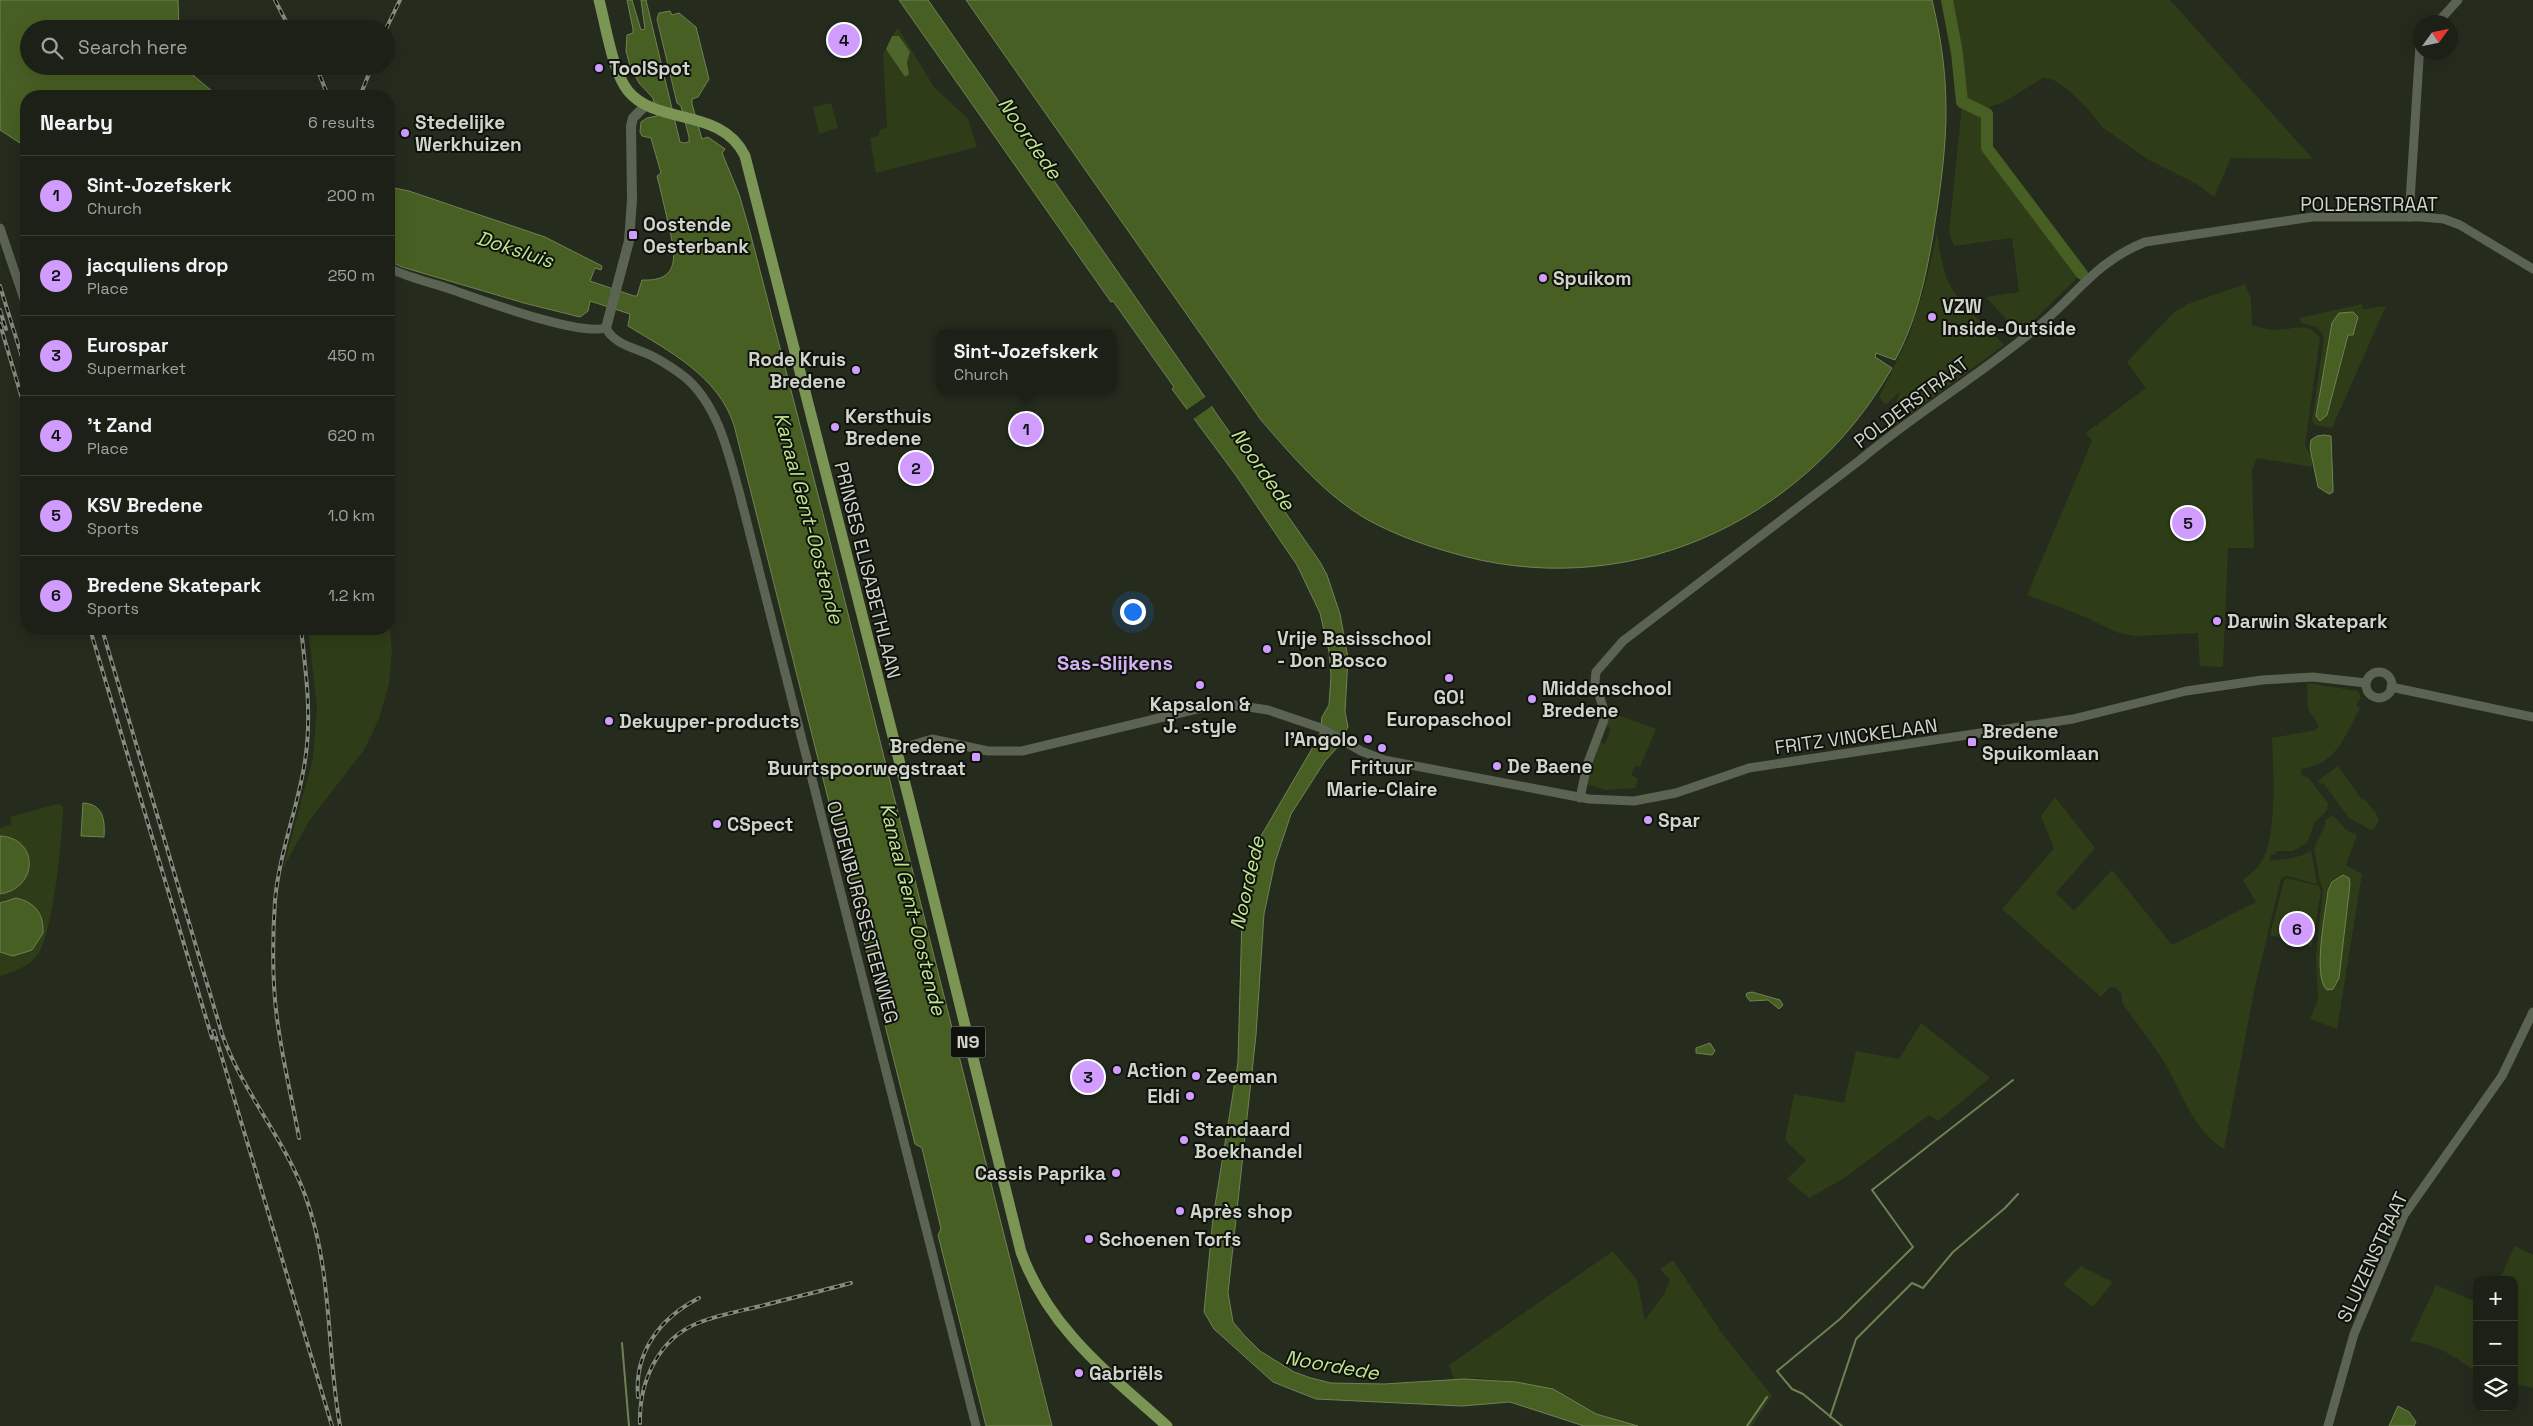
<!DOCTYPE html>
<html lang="en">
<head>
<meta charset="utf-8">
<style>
	body { margin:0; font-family:"Space Grotesk",sans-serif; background:#25281f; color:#f1f3f6 }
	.controls { position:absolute; right:15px; bottom:15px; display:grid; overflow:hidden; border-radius:10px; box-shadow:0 5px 20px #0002 }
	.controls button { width:45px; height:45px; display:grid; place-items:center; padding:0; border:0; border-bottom:1px solid #3a3e35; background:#1c2016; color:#f1f3f6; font:25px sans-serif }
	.compass { position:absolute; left:2413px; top:15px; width:45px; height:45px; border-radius:50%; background:#1c2016; box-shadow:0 5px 20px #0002; rotate:57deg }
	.you { position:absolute; left:1132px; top:611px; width:18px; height:18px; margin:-12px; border:4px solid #fff; border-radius:50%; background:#1a73e8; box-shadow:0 0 0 8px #1a73e833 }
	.badge { display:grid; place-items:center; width:32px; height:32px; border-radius:50%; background:#d09dfe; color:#111; font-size:16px; font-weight:700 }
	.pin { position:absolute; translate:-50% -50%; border:2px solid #fff; box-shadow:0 1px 5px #0006 }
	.popup { position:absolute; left:936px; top:329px; width:180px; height:65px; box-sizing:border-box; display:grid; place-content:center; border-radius:10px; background:#1c2016; filter:drop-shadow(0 1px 4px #0005); font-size:16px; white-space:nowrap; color:#a0a3a1 }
	.popup b { font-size:19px; color:#f1f3f6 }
	.popup::after { content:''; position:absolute; left:50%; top:100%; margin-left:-10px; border:10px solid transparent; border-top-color:#1c2016 }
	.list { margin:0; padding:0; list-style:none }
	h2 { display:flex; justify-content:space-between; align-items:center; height:65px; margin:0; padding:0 20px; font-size:21px }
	h2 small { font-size:16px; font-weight:400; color:#a0a3a1 }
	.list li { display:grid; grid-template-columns:32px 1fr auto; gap:15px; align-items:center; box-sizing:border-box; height:80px; padding:0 20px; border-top:1px solid #3a3e35 }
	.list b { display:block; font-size:19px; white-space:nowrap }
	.list p { margin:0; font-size:16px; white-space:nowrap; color:#a0a3a1 }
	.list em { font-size:16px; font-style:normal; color:#a0a3a1 }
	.icon { flex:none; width:28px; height:28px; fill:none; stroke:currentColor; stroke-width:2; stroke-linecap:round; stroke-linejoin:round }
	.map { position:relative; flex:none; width:2533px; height:1426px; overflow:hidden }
	.search { position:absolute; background:#1c2016; box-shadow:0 5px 20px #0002; left:20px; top:20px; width:375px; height:55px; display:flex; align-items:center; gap:12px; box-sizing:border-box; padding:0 18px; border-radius:28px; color:#a0a3a1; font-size:19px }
	.panel { position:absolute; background:#1c2016; box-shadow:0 5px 20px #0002; left:20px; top:90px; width:375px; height:545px; border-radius:20px }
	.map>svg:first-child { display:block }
</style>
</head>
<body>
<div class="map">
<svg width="2533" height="1426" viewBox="0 0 2533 1426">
	<rect width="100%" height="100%" fill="#252b1d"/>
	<g fill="#2e3d17" fill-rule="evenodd">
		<path d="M 1949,0 L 2170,0 L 2313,159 L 2231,158 L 2214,197 L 2197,184 L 2147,159 L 2102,127 L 2088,109 L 2067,89 L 2052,79 L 2043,78 L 2004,102 L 1987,108 L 1964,98 Z"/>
		<path d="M 898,28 L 934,87 L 968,119 L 977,147 L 876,173 L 870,138 L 879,136 L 879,131 L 887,127 L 883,54 L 886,49 L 905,77 L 909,69 L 900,36 L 892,36 Z"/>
		<path d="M 831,103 L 838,128 L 819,134 L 813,107 Z"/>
		<path d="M 1962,105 L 1986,114 L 1985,148 L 2081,274 L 2036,318 L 2018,332 L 1986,297 L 2019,292 L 2012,238 L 1954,246 L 1949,233 Z"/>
		<path d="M 1937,233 C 1940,251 1942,271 1951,287 C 1964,310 1987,326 2004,345 L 1893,427 L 1889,422 L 1900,391 L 1886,405 L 1879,397 L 1909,336 L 1925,285 Z"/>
		<path d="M 2245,284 L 2251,299 L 2252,325 C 2259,327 2268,330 2276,330 C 2292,330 2308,321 2320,338 L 2305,445 L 2312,458 L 2312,467 L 2257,458 L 2252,470 L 2254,548 L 2228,548 L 2223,667 L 2200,666 L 2198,633 L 2136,636 L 2119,633 L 2078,614 L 2027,595 L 2092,441 L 2086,433 L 2096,425 L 2097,427 L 2099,423 L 2146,388 L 2127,362 L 2174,312 L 2188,304 Z"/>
		<path d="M 2362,304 L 2363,309 L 2386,306 L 2332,428 L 2315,425 L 2312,421 L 2324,337 L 2317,327 L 2301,323 L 2299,318 ZM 2358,322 L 2353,335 L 2348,335 L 2327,415 L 2316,416 L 2329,341 Z"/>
		<path d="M 389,621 L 392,651 L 389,684 L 379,719 L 364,750 L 309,821 L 283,868 L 313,758 L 317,707 L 308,629 L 389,629 Z"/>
		<path d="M 2307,683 L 2358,691 L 2361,698 L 2356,705 L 2360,708 C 2344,737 2337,764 2301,769 L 2302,776 L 2308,777 L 2328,803 L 2327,810 L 2315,822 L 2307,843 L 2293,851 L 2276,851 L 2276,854 L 2270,855 L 2270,861 C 2286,858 2300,859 2311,850 L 2317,884 L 2287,876 L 2281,879 L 2254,991 L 2224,1149 C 2192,1130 2180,1087 2161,1057 C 2149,1039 2135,1021 2122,1003 L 2122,994 L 2115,987 L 2109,988 L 2101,997 L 2002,909 L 2054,848 L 2041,816 L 2055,797 L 2095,848 L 2056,893 L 2074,911 L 2112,870 L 2172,945 L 2256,902 L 2243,880 C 2248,875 2256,870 2260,864 C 2278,841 2273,767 2272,738 L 2316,730 L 2319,726 L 2308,709 Z"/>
		<path d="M 1610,707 L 1615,707 L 1613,713 L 1656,729 L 1640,767 L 1635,766 L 1631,775 L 1638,779 L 1635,788 L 1606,790 L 1586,784 L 1600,742 L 1605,744 L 1611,729 L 1606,726 Z"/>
		<path d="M 2338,766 L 2362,800 L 2364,799 L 2376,813 L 2379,821 L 2374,829 L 2371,830 L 2349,818 L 2323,783 L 2320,784 L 2318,781 Z"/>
		<path d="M 57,804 L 63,806 C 63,835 53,931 39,953 C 30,966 14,972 0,976 L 0,952 L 4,954 L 43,933 L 40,914 L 6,899 L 0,903 L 0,894 L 18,888 L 25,880 L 12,838 L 0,836 L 0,828 L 12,824 L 10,817 Z"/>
		<path d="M 2333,815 L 2346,830 L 2357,835 L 2346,865 L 2362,874 L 2337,1029 L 2310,1019 L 2318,1000 L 2316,956 L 2323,890 L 2320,882 L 2314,848 L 2326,823 L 2324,821 Z"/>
		<path d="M 2287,878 L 2319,886 L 2321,891 L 2312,946 L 2270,935 L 2284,880 Z"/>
		<path d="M 1921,1023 L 1990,1078 L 1938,1121 L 1929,1115 L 1843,1179 L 1809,1198 L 1787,1179 L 1806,1160 L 1785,1140 L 1794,1094 L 1844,1103 L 1856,1051 L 1899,1059 Z"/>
		<path d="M 2515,1246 L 2533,1255 L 2533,1388 L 2514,1384 L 2514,1280 L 2499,1280 Z"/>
		<path d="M 1613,1251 L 1637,1280 L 1645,1320 L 1664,1294 L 1670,1280 L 1660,1269 L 1673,1260 L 1721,1332 L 1772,1396 L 1752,1426 L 1638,1426 L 1596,1414 L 1553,1389 L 1516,1382 L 1479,1378 L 1454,1379 L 1449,1365 Z"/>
		<path d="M 2081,1266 L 2113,1282 L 2093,1307 L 2063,1284 Z"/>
		<path d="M 2436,1285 L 2477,1302 L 2477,1373 C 2453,1355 2440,1346 2410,1341 Z"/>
	</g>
	<path fill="#4e662b" d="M 892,36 L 899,36 L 910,52 L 907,62 L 909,74 L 905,77 L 886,49 Z"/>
	<g fill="#475f23" stroke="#708255">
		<path d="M 0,0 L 178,0 L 179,29 L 29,29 L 29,66 L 182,66 L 218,96 L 26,96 L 26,147 L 0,130 Z"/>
		<path d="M 627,0 L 632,0 L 641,30 L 645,29 L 641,0 L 646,0 L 680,142 L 684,143 L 689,142 L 689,137 L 681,106 L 677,103 L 657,19 L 659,13 L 670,11 L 672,15 L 679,13 L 696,27 L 709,79 L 698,97 L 692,99 L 692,104 L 702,139 L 708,137 L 725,149 L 722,153 L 739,194 L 750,232 L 823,514 L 1052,1426 L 986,1426 L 938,1235 L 941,1229 L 922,1148 L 915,1144 L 734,425 C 718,376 669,351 628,326 L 630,314 L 590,301 L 588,311 L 580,317 L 524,303 L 402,267 L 389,261 L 389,187 L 409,191 L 545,237 L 602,266 L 601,270 L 595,268 L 590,281 L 634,296 L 637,296 L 642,280 C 684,282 674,250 668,222 C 664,206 661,191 657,176 L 661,173 L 651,138 L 642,136 L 640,132 L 641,122 L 647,118 L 657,116 L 653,98 L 639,83 L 630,66 L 626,51 L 627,35 L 633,33 L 633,29 Z"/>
		<path d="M 899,0 L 928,0 L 1320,562 L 1327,575 L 1340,614 L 1348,658 L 1345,712 L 1348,727 L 1336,749 L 1325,761 L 1291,814 L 1275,862 L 1264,914 L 1256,1035 L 1228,1293 L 1233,1322 L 1244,1335 L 1260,1351 L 1294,1372 L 1311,1378 L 1331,1383 L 1384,1384 L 1464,1379 L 1516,1382 L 1553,1389 L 1596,1414 L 1638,1426 L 1584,1426 L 1510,1402 L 1462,1406 L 1316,1399 L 1273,1382 L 1214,1329 L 1204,1312 L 1213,1218 L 1238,1062 L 1242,917 L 1252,859 L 1261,836 L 1313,747 L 1320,734 L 1322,717 L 1329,705 L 1331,675 L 1329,652 L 1320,613 L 1297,565 L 1235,474 L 1172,389 L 1174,387 L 1113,301 L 1111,302 Z"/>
		<path d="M 966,0 L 1932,0 C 1954,91 1947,150 1932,241 C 1925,281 1915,325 1895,360 L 1876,353 L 1875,357 L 1892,368 C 1803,524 1624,605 1449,552 C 1421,544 1394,534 1368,520 C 1325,495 1293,457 1261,420 Z"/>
		<path d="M 2353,312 L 2358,317 L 2353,335 L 2348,335 L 2327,415 L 2320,421 L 2316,416 L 2332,323 L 2339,313 Z"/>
		<path d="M 2324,435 L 2331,436 L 2333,488 L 2333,492 L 2329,494 L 2318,487 L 2310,448 L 2311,440 L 2317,436 Z"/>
		<path d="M 83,803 C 104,804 105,821 104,837 L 81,836 Z"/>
		<path d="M 0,836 C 39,838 39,888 0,894 Z"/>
		<path d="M 2343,875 L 2349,878 L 2350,884 L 2339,978 L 2333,989 L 2327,990 C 2312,977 2326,911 2328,891 L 2332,882 Z"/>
		<path d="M 16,898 C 35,902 44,914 43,933 L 32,950 L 13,956 L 0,952 L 0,903 Z"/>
		<path d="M 1752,992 L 1780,1000 L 1783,1005 L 1779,1009 L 1768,1000 L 1750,1001 L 1746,996 L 1747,993 Z"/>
		<path d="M 1710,1043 L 1715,1051 L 1712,1055 L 1696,1053 L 1696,1048 Z"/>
		<path d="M 2398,1406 L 2409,1412 L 2416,1422 L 2414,1426 L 2389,1426 Z"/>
	</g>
	<path fill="#252b1d" d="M 1207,396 L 1213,405 L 1192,420 L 1185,411 Z"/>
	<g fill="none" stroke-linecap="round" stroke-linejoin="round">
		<g stroke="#708255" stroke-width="2">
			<path d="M 622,1343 L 629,1426"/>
			<path d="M 1830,1417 L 1856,1339 L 1912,1283 L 1923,1288 L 1953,1252 L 2005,1208 L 2018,1194"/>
			<path d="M 1747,1426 L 1767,1397"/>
			<path d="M 1842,1426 L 1803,1394 L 1792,1389 L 1777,1371 L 1840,1319 L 1913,1247 L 1872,1190 L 2013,1080"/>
		</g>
		<path stroke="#475f23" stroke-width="12" d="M 1947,0 L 1957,53 L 1962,102 L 1987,114 L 1987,148 L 2082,274"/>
		<g stroke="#5b6353" stroke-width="9">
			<path d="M 2438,22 L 2458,0"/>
			<path d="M 2409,217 L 2420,44"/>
			<path d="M 0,228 L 26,305"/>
			<path d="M 389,268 C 407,277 428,282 447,288 C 479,299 577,336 606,328 C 615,346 638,348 654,357 C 665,363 676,370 686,378 C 718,406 728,452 739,491 L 976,1426"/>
			<circle cx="2379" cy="685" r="13"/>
			<path d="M 2391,687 L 2533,717"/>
			<path d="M 895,750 L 932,739 L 988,751 L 1022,751 L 1197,709 L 1235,705 L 1268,710 L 1321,728 L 1361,751 L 1384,760 L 1589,799 L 1634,801 L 1676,793 L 1749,768 L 2073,719 L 2186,691 L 2262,680 L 2313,677 L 2366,683"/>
			<path d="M 1580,798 L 1587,765 L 1604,720 L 1603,707 L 1595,682 L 1596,672 L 1623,641 L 1860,460 C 1918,411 1984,373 2041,324 C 2079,292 2096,262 2145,242 L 2312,217 L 2421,217 L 2444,219 L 2460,225 L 2533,269"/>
			<path d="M 2328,1426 L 2354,1334 L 2404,1215 L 2502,1076 L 2533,1012"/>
		</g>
		<path stroke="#5b6353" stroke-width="10" d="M 606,328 L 629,241 L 632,200 L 631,126 L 633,118 L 646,105"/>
		<path stroke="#7a9554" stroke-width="11" d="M 599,0 C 606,26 612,70 628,91 C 657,126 722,107 745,156 L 912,811 L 1021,1252 C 1049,1329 1108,1373 1167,1426"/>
		<g stroke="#868b80" stroke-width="4">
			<g id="rail">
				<path d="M 275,0 L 290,29"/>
				<path d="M 386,29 L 400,0"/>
				<path d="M 316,66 L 328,96"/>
				<path d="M 360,96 L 372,66"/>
				<path d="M 0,286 L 26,370"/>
				<path d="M 0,310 L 6,329"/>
				<path d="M 0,324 L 26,412"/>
				<path d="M 90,629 L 212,1038"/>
				<path d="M 102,629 L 222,1034 C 242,1091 284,1138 305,1195 C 333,1271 326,1348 340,1426"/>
				<path d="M 214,1031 L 332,1426"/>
				<path d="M 299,1138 C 293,1104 285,1071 280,1038 C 272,994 272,945 275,901 C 279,853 298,808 305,761 C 312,716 306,673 301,629"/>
				<path d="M 638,1397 C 634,1352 660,1318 699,1298"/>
				<path d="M 640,1423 C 639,1382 658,1339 698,1323 C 718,1315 740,1311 761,1306 C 791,1298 821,1291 851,1283"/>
			</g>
		</g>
		<use href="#rail" stroke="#0f120c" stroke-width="2" stroke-dasharray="5.5" stroke-linecap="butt"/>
	</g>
	<g fill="#d09dfe" stroke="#0f120c" stroke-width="2">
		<circle cx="599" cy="68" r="5"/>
		<circle cx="405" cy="133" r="5"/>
		<rect x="628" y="230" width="10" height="10" rx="2.5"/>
		<circle cx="1543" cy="278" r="5"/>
		<circle cx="1932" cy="317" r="5"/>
		<circle cx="856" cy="370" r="5"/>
		<circle cx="835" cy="427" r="5"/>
		<circle cx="2217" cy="621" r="5"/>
		<circle cx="1267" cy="649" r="5"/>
		<circle cx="1449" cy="678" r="5"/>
		<circle cx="1200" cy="685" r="5"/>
		<circle cx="1532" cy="699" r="5"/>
		<circle cx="609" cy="721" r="5"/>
		<circle cx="1368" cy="739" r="5"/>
		<rect x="1967" y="737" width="10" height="10" rx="2.5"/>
		<circle cx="1382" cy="748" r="5"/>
		<rect x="971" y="752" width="10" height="10" rx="2.5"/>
		<circle cx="1497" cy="766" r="5"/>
		<circle cx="1648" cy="820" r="5"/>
		<circle cx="717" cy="824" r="5"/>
		<circle cx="1117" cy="1070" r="5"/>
		<circle cx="1196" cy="1076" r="5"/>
		<circle cx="1190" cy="1096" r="5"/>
		<circle cx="1184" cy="1140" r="5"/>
		<circle cx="1116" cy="1173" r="5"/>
		<circle cx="1180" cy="1211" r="5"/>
		<circle cx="1089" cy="1239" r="5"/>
		<circle cx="1079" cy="1373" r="5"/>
	</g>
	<g text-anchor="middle" stroke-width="4" stroke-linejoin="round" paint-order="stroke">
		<rect fill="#0f120c" stroke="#969a92" stroke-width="1" x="950.5" y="1026.5" width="35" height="31" rx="4"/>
		<g font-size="18" font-weight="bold" fill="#d0d4cb">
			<text x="968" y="1048">N9</text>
		</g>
		<g font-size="19" font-weight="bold" fill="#d0d4cb" stroke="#0f120c" text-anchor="start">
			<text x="609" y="75">ToolSpot</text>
			<text x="415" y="129">Stedelijke<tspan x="415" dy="22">Werkhuizen</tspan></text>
			<text x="643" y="231">Oostende<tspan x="643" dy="22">Oesterbank</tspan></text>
			<text x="1553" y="285">Spuikom</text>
			<text x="1942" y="313">VZW<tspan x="1942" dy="22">Inside-Outside</tspan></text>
			<text x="846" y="366" text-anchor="end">Rode Kruis<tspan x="846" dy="22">Bredene</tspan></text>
			<text x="845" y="423">Kersthuis<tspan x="845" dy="22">Bredene</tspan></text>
			<text x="2227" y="628">Darwin Skatepark</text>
			<text x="1277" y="645">Vrije Basisschool<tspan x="1277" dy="22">- Don Bosco</tspan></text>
			<text x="1542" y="695">Middenschool<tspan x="1542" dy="22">Bredene</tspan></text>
			<text x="1449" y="704" text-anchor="middle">GO!<tspan x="1449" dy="22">Europaschool</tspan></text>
			<text x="1200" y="711" text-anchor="middle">Kapsalon &amp;<tspan x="1200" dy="22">J. -style</tspan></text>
			<text x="619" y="728">Dekuyper-products</text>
			<text x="1982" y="738">Bredene<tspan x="1982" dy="22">Spuikomlaan</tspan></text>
			<text x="1358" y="746" text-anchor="end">l'Angolo</text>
			<text x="966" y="753" text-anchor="end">Bredene<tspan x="966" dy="22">Buurtspoorwegstraat</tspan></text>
			<text x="1507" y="773">De Baene</text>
			<text x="1382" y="774" text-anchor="middle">Frituur<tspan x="1382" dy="22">Marie-Claire</tspan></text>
			<text x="1658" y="827">Spar</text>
			<text x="727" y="831">CSpect</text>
			<text x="1127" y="1077">Action</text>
			<text x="1206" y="1083">Zeeman</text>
			<text x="1180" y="1103" text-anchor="end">Eldi</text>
			<text x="1194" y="1136">Standaard<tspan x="1194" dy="22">Boekhandel</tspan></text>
			<text x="1106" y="1180" text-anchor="end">Cassis Paprika</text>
			<text x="1190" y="1218">Après shop</text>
			<text x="1099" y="1246">Schoenen Torfs</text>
			<text x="1089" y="1380">Gabriëls</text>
		</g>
		<g font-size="19" fill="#d0d4cb" stroke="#0f120c">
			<text x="2369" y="211">POLDERSTRAAT</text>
			<text transform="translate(1911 402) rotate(-37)" y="7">POLDERSTRAAT</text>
			<text transform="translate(868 570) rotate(76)" y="7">PRINSES ELISABETHLAAN</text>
			<text transform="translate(1856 736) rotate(-8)" y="7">FRITZ VINCKELAAN</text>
			<text transform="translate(863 912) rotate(75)" y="7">OUDENBURGSESTEENWEG</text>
			<text transform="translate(2372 1257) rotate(-65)" y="7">SLUIZENSTRAAT</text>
		</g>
		<g font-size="20" font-style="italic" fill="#c0e68f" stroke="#0f120c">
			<text transform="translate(1030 138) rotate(55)" y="7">Noordede</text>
			<text transform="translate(515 249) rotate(18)" y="7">Doksluis</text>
			<text transform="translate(1263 469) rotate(55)" y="7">Noordede</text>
			<text transform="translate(809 518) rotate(75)" y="7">Kanaal Gent-Oostende</text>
			<text transform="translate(1247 883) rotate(-77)" y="7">Noordede</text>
			<text transform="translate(913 909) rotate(76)" y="7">Kanaal Gent-Oostende</text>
			<text transform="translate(1332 1365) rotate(10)" y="7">Noordede</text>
		</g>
		<g font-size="20" font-weight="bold" fill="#d3b0f3" stroke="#0f120c">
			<text x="1115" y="670">Sas-Slijkens</text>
		</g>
	</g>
</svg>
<div class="controls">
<button>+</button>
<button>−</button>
<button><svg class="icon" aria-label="layers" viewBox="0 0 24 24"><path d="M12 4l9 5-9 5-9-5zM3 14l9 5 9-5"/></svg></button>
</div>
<svg class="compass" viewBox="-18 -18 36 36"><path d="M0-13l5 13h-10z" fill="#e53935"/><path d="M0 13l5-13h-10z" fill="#a0a3a1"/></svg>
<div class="you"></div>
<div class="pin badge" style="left:1026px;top:429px">1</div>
<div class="popup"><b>Sint-Jozefskerk</b>Church</div>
<div class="pin badge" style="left:916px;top:468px">2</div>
<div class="pin badge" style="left:1088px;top:1077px">3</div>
<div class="pin badge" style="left:844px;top:40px">4</div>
<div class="pin badge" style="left:2188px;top:523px">5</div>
<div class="pin badge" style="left:2297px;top:929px">6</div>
<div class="search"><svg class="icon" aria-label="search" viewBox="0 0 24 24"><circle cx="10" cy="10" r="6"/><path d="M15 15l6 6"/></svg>Search here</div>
<section class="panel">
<h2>Nearby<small>6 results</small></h2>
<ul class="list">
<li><span class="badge">1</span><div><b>Sint-Jozefskerk</b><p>Church</p></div><em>200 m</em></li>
<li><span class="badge">2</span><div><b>jacquliens drop</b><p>Place</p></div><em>250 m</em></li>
<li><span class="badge">3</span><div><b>Eurospar</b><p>Supermarket</p></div><em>450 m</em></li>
<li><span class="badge">4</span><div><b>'t Zand</b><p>Place</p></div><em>620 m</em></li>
<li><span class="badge">5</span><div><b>KSV Bredene</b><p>Sports</p></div><em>1.0 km</em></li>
<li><span class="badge">6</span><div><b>Bredene Skatepark</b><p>Sports</p></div><em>1.2 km</em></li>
</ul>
</section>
</div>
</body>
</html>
